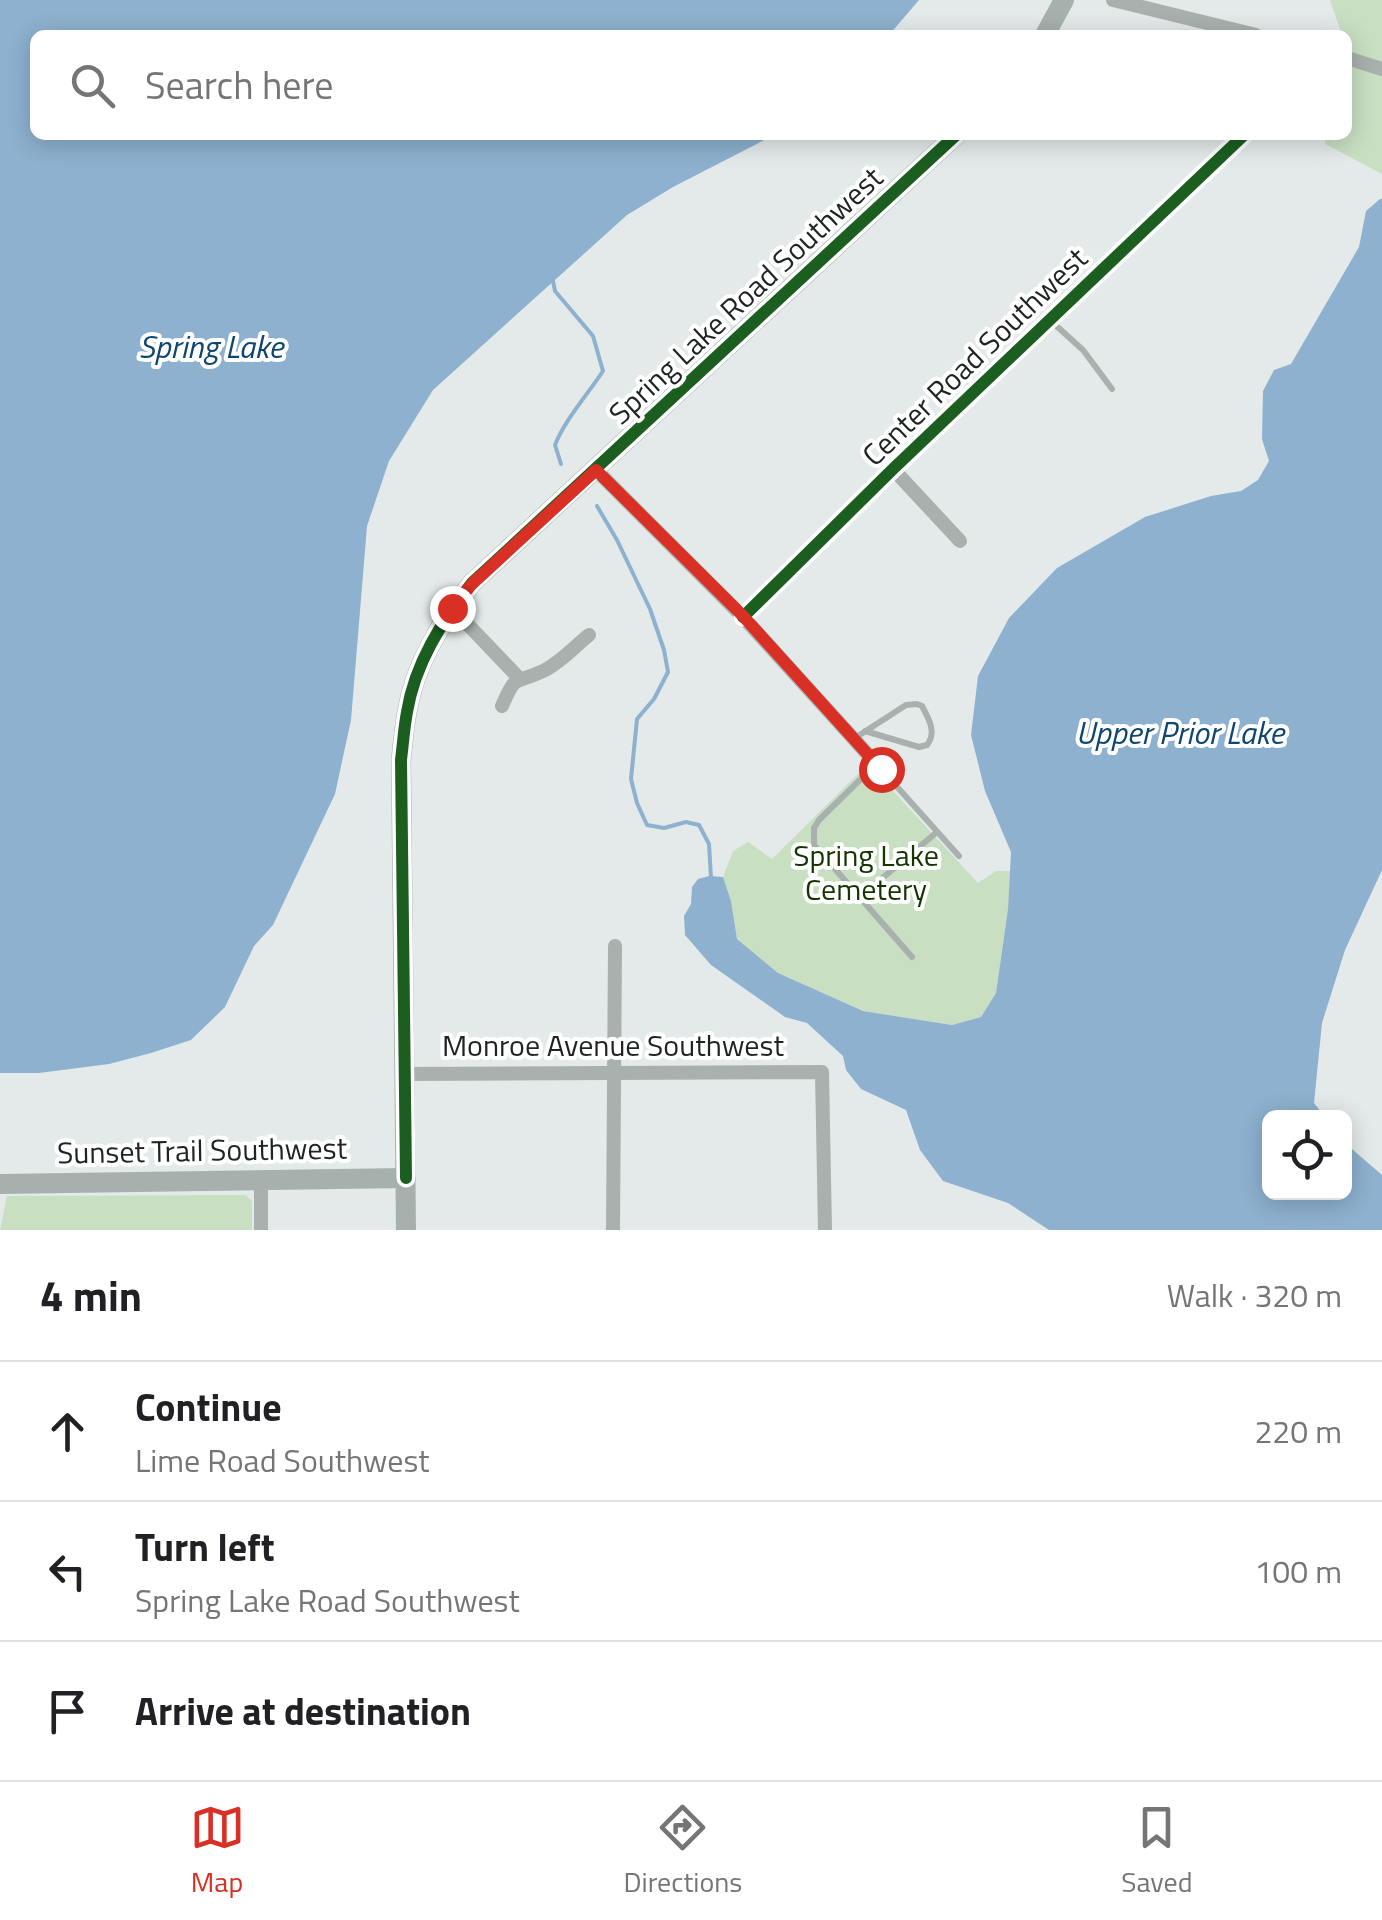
<!DOCTYPE html>
<html lang="en">
<head>
<meta charset="utf-8">
<style>
	body { margin:0; font-family:"Titillium Web",sans-serif; background:#f6f6f6; color:#202124 }
	.controls { position:absolute; right:30px; bottom:30px; display:grid; overflow:hidden; border-radius:15px; box-shadow:0 5px 25px #0003 }
	.controls button { width:90px; height:90px; display:grid; place-items:center; padding:0; border:0; border-bottom:2px solid #e0e0e0; background:#fff; color:#202124; font:50px sans-serif }
	.stop { position:absolute; width:30px; height:30px; margin:-22px; border:8px solid #d93025; border-radius:50%; background:#fff }
	.stop.end { background:#d93025; border-color:#fff; box-shadow:0 2px 10px #0008 }
	.list { margin:0; padding:0; list-style:none }
	h2 { display:flex; justify-content:space-between; align-items:center; height:130px; margin:0; padding:0 40px; font-size:42px }
	h2 small { font-size:32px; font-weight:400; color:#757577 }
	.list li { display:grid; grid-template-columns:65px 1fr auto; gap:30px; align-items:center; box-sizing:border-box; height:140px; padding:0 40px; border-top:2px solid #e0e0e0 }
	.list b { display:block; font-size:38px; white-space:nowrap }
	.list p { margin:0; font-size:32px; white-space:nowrap; color:#757577 }
	.list em { font-size:32px; font-style:normal; color:#757577 }
	.icon { flex:none; width:55px; height:55px; fill:none; stroke:currentColor; stroke-width:2; stroke-linecap:round; stroke-linejoin:round }
	.map { position:relative; flex:none; width:1382px; height:1230px; overflow:hidden }
	.search { position:absolute; background:#fff; box-shadow:0 5px 25px #0003; left:30px; right:30px; top:30px; height:110px; display:flex; align-items:center; gap:25px; box-sizing:border-box; padding:0 35px; border-radius:15px; color:#757577; font-size:38px }
	.sheet { height:550px; background:#fff }
	nav { display:flex; justify-content:space-around; align-items:center; box-sizing:border-box; height:140px; border-top:2px solid #e0e0e0; background:#fff; font-size:28px; color:#757577 }
	nav a { display:grid; justify-items:center; gap:5px }
	nav .on { color:#d93025 }
	.map>svg:first-child { display:block }
</style>
</head>
<body>
<div class="map">
<svg width="1382" height="1230" viewBox="0 0 1382 1230">
	<rect width="100%" height="100%" fill="#e4eaea"/>
	<g fill="#c8dfc2">
		<path d="M 1330,0 L 1382,0 L 1382,174 L 1325,144 L 1326,135 L 1347,135 L 1347,35 L 1339,35 L 1340,29 Z"/>
		<path d="M 868,764 L 978,883 L 996,871 L 1010,871 L 1008,909 L 996,993 L 981,1017 L 952,1025 L 863,1011 L 778,973 L 737,939 L 731,901 L 723,877 L 733,851 L 748,842 L 772,859 Z"/>
		<path d="M 240,1195 L 246,1195 L 252,1201 L 252,1230 L 0,1230 L 7,1196 Z"/>
	</g>
	<g fill="#8db1cf">
		<path d="M 0,0 L 919,0 L 889,35 L 35,35 L 35,135 L 774,135 L 673,187 L 627,215 L 433,390 L 389,461 L 367,526 L 351,720 L 335,794 L 273,925 L 254,946 L 225,1007 L 191,1040 L 151,1053 L 109,1064 L 39,1073 L 0,1073 Z"/>
		<path d="M 1380,199 L 1382,199 L 1382,870 L 1345,950 L 1322,1023 L 1314,1103 L 1325,1117 L 1270,1118 L 1270,1192 L 1344,1192 L 1345,1143 L 1382,1175 L 1382,1230 L 1049,1230 L 1008,1203 L 943,1181 L 920,1150 L 906,1110 L 861,1089 L 846,1070 L 843,1056 L 807,1023 L 785,1017 L 711,965 L 685,935 L 684,916 L 691,904 L 692,887 L 698,879 L 709,876 L 723,877 L 731,901 L 737,939 L 778,973 L 863,1011 L 952,1025 L 981,1017 L 996,993 L 1008,909 L 1011,852 L 985,791 L 971,735 L 978,676 L 1009,618 L 1057,568 L 1145,517 L 1211,496 L 1241,491 L 1258,480 L 1269,461 L 1262,439 L 1263,391 L 1274,370 L 1291,364 L 1359,247 L 1366,211 Z"/>
	</g>
	<g fill="none" stroke-linecap="round" stroke-linejoin="round">
		<g stroke="#8db1cf" stroke-width="4">
			<path d="M 553,281 L 555,291 L 593,336 L 603,371 C 588,394 564,421 555,445 L 561,464"/>
			<path d="M 597,506 L 617,540 L 650,609 L 664,650 L 668,672 L 654,699 L 637,719 L 631,779 L 637,803 L 647,825 L 664,828 L 686,822 L 699,825 L 709,844 L 711,878"/>
		</g>
		<g stroke="#a8b1ad" stroke-width="6">
			<path d="M 1051,321 L 1083,350 L 1112,389"/>
			<path d="M 855,738 L 906,705 L 917,704 L 922,706 C 929,719 937,733 927,745 L 919,747 L 865,731"/>
			<path d="M 876,764 L 819,820 L 814,828 L 814,845 L 912,957"/>
			<path d="M 882,770 L 959,856"/>
			<path d="M 860,897 L 937,832"/>
		</g>
		<g stroke="#a8b1ad" stroke-width="14">
			<path d="M 1113,0 L 1256,35"/>
			<path d="M 1347,58 L 1382,69"/>
			<path d="M 893,469 L 960,541"/>
			<path d="M 596,470 L 743,617 L 881,769"/>
			<path d="M 452,608 L 519,678"/>
			<path d="M 743,617 L 893,469 L 1244,135"/>
			<path d="M 502,706 C 517,671 515,685 543,671 C 560,663 575,646 589,635"/>
			<path d="M 406,1074 L 822,1072 L 825,1230"/>
			<path d="M 261,1180 L 261,1230"/>
			<path d="M 613,1230 L 615,946"/>
		</g>
		<g stroke="#a6b0ac" stroke-width="20">
			<path d="M 1045,35 L 1064,0"/>
			<path d="M 0,1184 L 406,1178"/>
			<path d="M 406,1230 L 401,760 C 403,744 404,728 407,712 C 415,663 442,621 472,583 L 956,135"/>
		</g>
		<g stroke="#fff" stroke-width="19">
			<g id="cycleway">
				<path d="M 743,617 L 893,469 L 1244,135"/>
				<path d="M 406,1178 L 401,760 C 403,744 404,728 407,712 C 415,663 442,621 472,583 L 956,135"/>
			</g>
		</g>
		<use href="#cycleway" stroke="#1b5e20" stroke-width="12"/>
	</g>
	<g fill="none" stroke-linecap="round" stroke-linejoin="round">
		<path stroke="#d93025" stroke-width="12" d="M 452,608 L 472,584 L 596,470 L 743,616 L 881,769"/>
	</g>
	<g text-anchor="middle" stroke-width="8" stroke-linejoin="round" paint-order="stroke">
		<g font-size="30" fill="#1f2323" stroke="#fff">
			<text transform="translate(746 296) rotate(-43)" y="10">Spring Lake Road Southwest</text>
			<text transform="translate(975 357) rotate(-44)" y="10">Center Road Southwest</text>
			<text x="613" y="1056">Monroe Avenue Southwest</text>
			<text transform="translate(202 1151) rotate(-1)" y="10">Sunset Trail Southwest</text>
		</g>
		<g font-size="30" fill="#133500" stroke="#fff">
			<text x="866" y="866">Spring Lake<tspan x="866" dy="34">Cemetery</tspan></text>
		</g>
		<g font-size="32" font-style="italic" fill="#0e4670" stroke="#fff">
			<text x="211" y="358">Spring Lake</text>
			<text x="1180" y="744">Upper Prior Lake</text>
		</g>
	</g>
</svg>
<div class="controls">
<button><svg class="icon" aria-label="locate" viewBox="0 0 24 24"><circle cx="12" cy="12" r="6"/><path d="M12 2v4M12 18v4M2 12h4M18 12h4"/></svg></button>
</div>
<div class="stop" style="left:881px;top:769px"></div>
<div class="stop end" style="left:452px;top:608px"></div>
<div class="search"><svg class="icon" aria-label="search" viewBox="0 0 24 24"><circle cx="10" cy="10" r="6"/><path d="M15 15l6 6"/></svg>Search here</div>
</div>
<section class="sheet">
<h2>4 min<small>Walk · 320 m</small></h2>
<ul class="list">
<li><svg class="icon" aria-label="ahead" viewBox="0 0 24 24"><path d="M12 20V5M6 11l6-6 6 6"/></svg><div><b>Continue</b><p>Lime Road Southwest</p></div><em>220 m</em></li>
<li><svg class="icon" aria-label="left" viewBox="0 0 24 24"><path d="M17 20v-9H6M10 6l-5 5 5 5"/></svg><div><b>Turn left</b><p>Spring Lake Road Southwest</p></div><em>100 m</em></li>
<li><svg class="icon" aria-label="arrive" viewBox="0 0 24 24"><path d="M6 21V4h12l-3 4 3 4H6"/></svg><div><b>Arrive at destination</b></div></li>
</ul>
</section>
<nav>
<a class="on"><svg class="icon" aria-label="map" viewBox="0 0 24 24"><path d="M3 6l6-2 6 2 6-2v14l-6 2-6-2-6 2zM9 4v14M15 6v14"/></svg>Map</a>
<a><svg class="icon" aria-label="directions" viewBox="0 0 24 24"><path d="M12 3l9 9-9 9-9-9zM9 14v-3h6M13 9l2 2-2 2"/></svg>Directions</a>
<a><svg class="icon" aria-label="saved" viewBox="0 0 24 24"><path d="M7 4h10v16l-5-4-5 4z"/></svg>Saved</a>
</nav>
</body>
</html>
